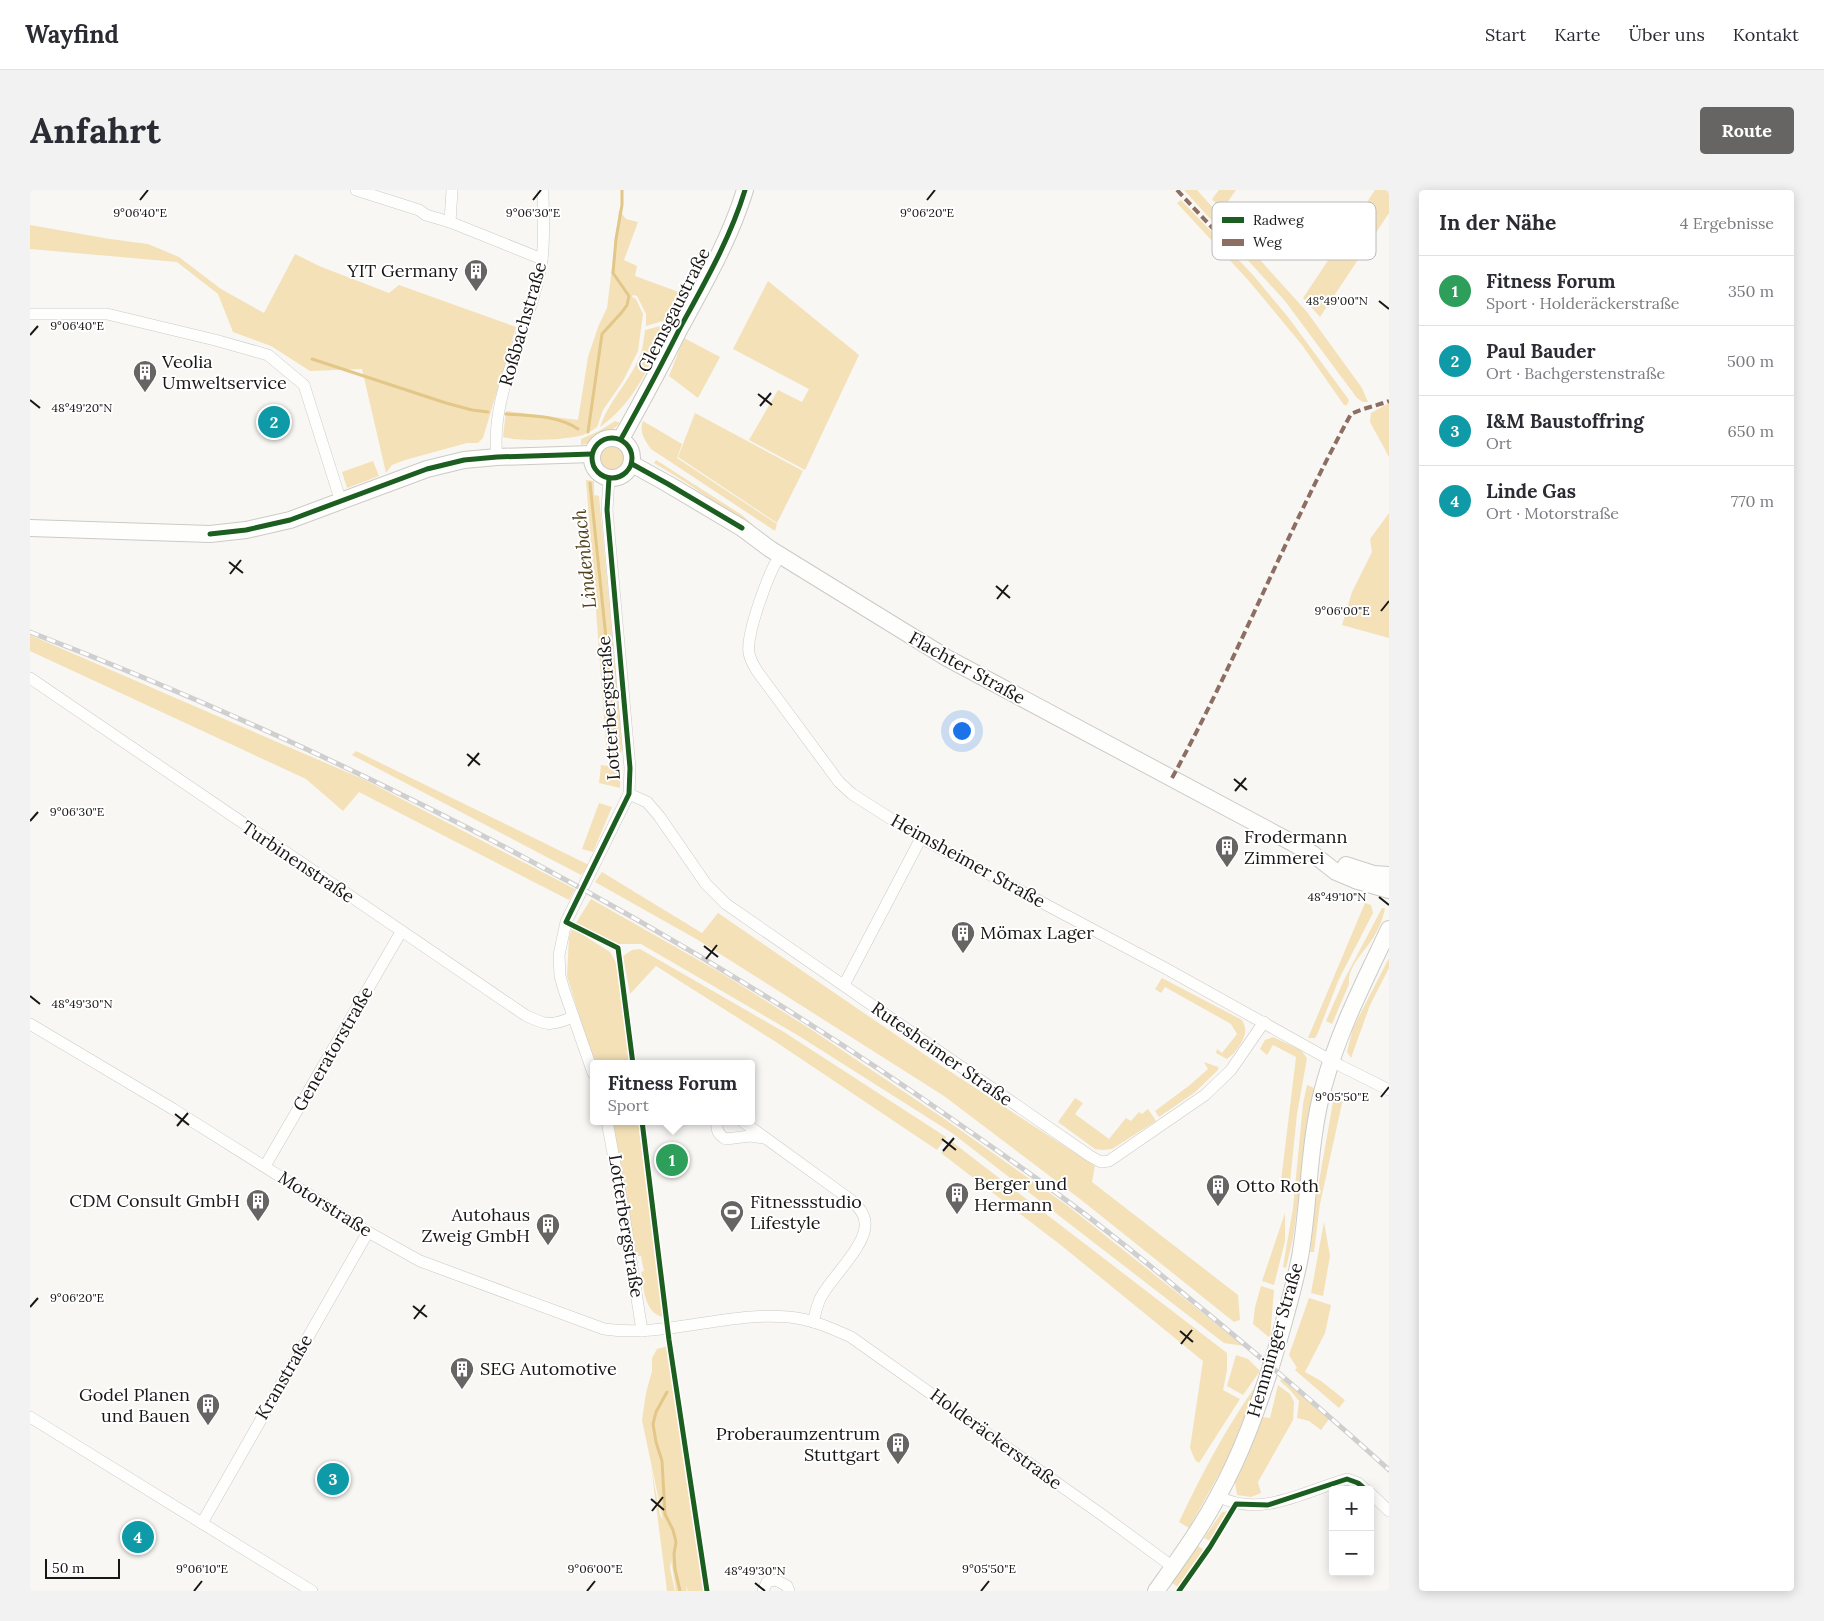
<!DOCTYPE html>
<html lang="de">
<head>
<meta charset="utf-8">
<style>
	body { margin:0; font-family:Lora,serif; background:#f2f2f3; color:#2b2b33 }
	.controls { position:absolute; right:15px; bottom:15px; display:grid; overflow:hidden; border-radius:5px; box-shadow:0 2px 12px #0003 }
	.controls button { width:45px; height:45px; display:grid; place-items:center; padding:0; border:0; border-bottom:1px solid #e1e1e2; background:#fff; color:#2b2b33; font:25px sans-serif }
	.scale { position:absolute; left:15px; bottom:12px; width:75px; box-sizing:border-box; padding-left:5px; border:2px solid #181716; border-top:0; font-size:14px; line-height:18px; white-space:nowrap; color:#181716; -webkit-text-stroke:4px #fff; paint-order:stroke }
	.you { position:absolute; left:931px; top:540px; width:18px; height:18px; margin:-12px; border:4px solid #fff; border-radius:50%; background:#1a73e8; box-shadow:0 0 0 8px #1a73e833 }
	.badge { display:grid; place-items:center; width:32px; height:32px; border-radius:50%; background:#666564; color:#fff; font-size:16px; font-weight:700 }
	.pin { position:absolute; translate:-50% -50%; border:2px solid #fff; box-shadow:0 1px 5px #0006 }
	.popup { position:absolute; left:560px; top:870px; width:165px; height:65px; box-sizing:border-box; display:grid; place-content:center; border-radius:5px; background:#fff; filter:drop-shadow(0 1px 4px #0005); font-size:16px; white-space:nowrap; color:#7c7c81 }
	.popup b { font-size:19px; color:#2b2b33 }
	.popup::after { content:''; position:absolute; left:50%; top:100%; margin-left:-10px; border:10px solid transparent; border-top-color:#fff }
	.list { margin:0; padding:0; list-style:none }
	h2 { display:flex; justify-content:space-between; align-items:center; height:65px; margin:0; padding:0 20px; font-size:21px }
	h2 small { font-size:16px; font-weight:400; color:#7c7c81 }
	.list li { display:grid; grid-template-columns:32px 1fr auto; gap:15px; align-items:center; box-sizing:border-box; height:70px; padding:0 20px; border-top:1px solid #e1e1e2 }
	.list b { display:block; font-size:19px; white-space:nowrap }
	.list p { margin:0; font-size:16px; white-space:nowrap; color:#7c7c81 }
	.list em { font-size:16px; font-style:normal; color:#7c7c81 }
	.map { position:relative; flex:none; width:1359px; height:1401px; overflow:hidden; border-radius:5px }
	header { display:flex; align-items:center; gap:30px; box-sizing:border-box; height:70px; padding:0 25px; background:#fff; border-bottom:1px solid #e1e1e2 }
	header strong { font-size:24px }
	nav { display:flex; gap:28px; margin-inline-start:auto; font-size:18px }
	.intro { display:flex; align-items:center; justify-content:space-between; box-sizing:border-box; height:120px; padding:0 30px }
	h1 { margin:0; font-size:35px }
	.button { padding:12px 22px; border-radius:5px; background:#666564; color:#fff; font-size:18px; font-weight:700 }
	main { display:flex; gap:30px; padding:0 30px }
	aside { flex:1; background:#fff; border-radius:5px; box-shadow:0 2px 12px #0003 }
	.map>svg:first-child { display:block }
</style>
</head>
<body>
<header>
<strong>Wayfind</strong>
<nav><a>Start</a><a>Karte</a><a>Über uns</a><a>Kontakt</a></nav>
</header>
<div class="intro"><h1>Anfahrt</h1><a class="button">Route</a></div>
<main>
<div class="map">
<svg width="1359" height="1401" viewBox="0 0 1359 1401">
	<rect width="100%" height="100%" fill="#f8f7f4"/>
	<g fill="#f4e1b8">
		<path d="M 1154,0 L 1167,0 L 1277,122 L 1332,198 L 1338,212 L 1333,212 L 1327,208 L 1255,111 Z"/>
		<path d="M 1189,0 L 1206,0 L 1192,20 L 1182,9 Z"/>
		<path d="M 1345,0 L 1359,0 L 1359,23 L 1290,127 L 1273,108 Z"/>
		<path d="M 1151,10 L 1223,85 L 1258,127 L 1319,210 L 1317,215 L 1314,215 L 1272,155 L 1219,91 L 1147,13 Z"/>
		<path d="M 589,20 L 596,29 L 608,32 L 594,70 L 607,76 L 605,86 L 657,105 L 646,127 L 616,136 L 616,124 L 607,106 L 603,105 L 602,107 L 606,109 L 613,124 L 608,161 L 593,191 L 573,220 L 567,237 C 563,240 558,243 553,245 C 537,250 489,252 473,247 L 476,221 L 548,230 L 558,167 L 568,137 L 577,118 Z"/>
		<path d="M 0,35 L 80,49 L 118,54 L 149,67 L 191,99 L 234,123 L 265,64 L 289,76 L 359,103 L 369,95 L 486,137 L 453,248 L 448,253 L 437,253 L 375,270 L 362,275 L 356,283 L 332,179 L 280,181 L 241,156 L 203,142 L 188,104 L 147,72 L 0,59 Z"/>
		<path d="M 738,91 L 829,165 L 775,280 L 719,250 L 748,200 L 772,212 L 779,199 L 703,159 Z"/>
		<path d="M 641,133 C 623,169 605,213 570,237 C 579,210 602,189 611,163 C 613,156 614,147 615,140 Z"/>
		<path d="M 654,148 L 690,167 L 668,208 L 639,186 Z"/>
		<path d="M 1359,213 L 1359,267 L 1340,232 L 1341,223 Z"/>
		<path d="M 665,223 L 773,281 L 747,333 L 648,267 Z"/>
		<path d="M 585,231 L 590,233 C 583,241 577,241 569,246 C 562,250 559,254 551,255 L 551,249 L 569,241 Z"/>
		<path d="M 613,231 L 652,254 L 647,268 L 747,334 L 745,341 L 621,259 C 614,249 609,242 613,231 Z"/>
		<circle cx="582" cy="267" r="13"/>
		<path d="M 626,270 L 712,325 L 725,337 L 712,330 L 649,288 L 624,273 Z"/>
		<path d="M 343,271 L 349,286 L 317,298 L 312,282 Z"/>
		<path d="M 556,290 L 564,291 L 564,305 L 569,306 L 593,558 L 589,565 L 577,565 Z"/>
		<path d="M 1359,323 L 1359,448 L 1312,435 L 1322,402 L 1342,362 L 1340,349 Z"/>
		<path d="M 0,445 L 335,590 L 545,699 L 539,710 L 329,602 L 313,621 L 276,589 L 0,461 Z"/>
		<path d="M 326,561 L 559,675 L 551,685 L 322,565 Z"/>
		<path d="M 571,575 L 591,578 L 590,598 L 569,593 Z"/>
		<path d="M 569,613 L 582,617 L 563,662 L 552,659 Z"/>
		<path d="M 572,682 L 672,743 L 688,723 L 904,871 L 1065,976 L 1062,992 L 1208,1105 L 1210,1130 L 1204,1132 L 1050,1009 L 914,906 L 668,750 L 565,692 Z"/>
		<path d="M 561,709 L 693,784 L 782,840 L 916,930 L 1038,1016 L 1214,1156 L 1194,1153 L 922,943 L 769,846 L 611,754 L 585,754 L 546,733 Z"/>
		<path d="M 1335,713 L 1341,715 L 1343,723 L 1309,789 L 1287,845 L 1285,848 L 1278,848 Z"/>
		<path d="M 1352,718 L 1355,718 C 1353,729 1349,738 1343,748 C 1335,761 1317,777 1319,794 L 1302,834 L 1296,831 L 1314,790 Z"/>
		<path d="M 542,738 L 580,762 L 585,771 L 589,782 L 600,874 L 564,874 L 537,786 L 539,748 Z"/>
		<path d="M 610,759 L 754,842 L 916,947 L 907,960 L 746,852 L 626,776 L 600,804 L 593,766 L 602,760 Z"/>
		<path d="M 1359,768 L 1359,778 L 1340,815 L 1321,868 L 1317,862 L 1323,838 Z"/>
		<path d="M 1132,788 L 1212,830 C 1213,833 1215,835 1215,838 C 1217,848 1205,864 1197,869 L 1186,863 L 1187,859 L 1192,863 L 1207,844 L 1201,834 L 1135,797 L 1131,803 L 1125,799 Z"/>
		<path d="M 1243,847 L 1271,860 L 1277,868 L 1267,924 L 1259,1001 L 1250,999 L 1266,867 L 1243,855 L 1237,865 L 1230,859 L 1235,850 Z"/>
		<path d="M 1174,872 L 1188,877 L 1188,880 L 1164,903 L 1129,927 L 1125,921 L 1160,895 L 1178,879 Z"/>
		<path d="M 1277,895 L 1284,898 L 1263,1048 L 1256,1078 L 1253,1077 L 1263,1018 L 1273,914 Z"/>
		<path d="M 1305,901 L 1314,904 L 1290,1014 L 1284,1062 L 1280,1062 L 1285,1014 Z"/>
		<path d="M 1045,908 L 1053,913 L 1045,924 L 1079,949 L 1096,928 L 1101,931 L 1109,922 L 1112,924 L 1118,919 L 1126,931 L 1082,959 L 1072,960 L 1065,959 L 1028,932 Z"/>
		<path d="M 581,931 L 608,931 L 633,1127 C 614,1123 614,1098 611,1082 L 614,1081 L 611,1066 L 607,1066 Z"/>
		<path d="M 921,951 L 1197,1163 L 1197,1180 L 1193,1200 L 1210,1209 L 1169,1273 L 1165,1270 L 1160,1258 L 1173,1171 L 1032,1056 L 911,963 Z"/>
		<path d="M 1255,1023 L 1255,1051 L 1244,1095 L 1232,1091 Z"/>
		<path d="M 1294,1032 L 1300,1066 L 1293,1106 L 1281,1103 Z"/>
		<path d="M 1231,1096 L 1244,1100 L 1240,1148 L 1223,1134 L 1225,1117 Z"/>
		<path d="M 1279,1108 L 1301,1115 L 1295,1143 L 1275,1182 L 1291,1191 L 1315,1210 L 1309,1218 L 1265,1180 L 1267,1178 L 1259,1165 Z"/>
		<path d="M 638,1156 L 674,1401 L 658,1401 L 656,1395 L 657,1401 L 646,1401 L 641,1370 L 640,1378 L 645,1401 L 637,1401 L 621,1276 L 630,1325 L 633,1330 L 612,1230 L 616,1203 L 622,1181 L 622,1168 L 627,1159 Z"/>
		<path d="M 1206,1165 L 1218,1169 L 1230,1181 L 1213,1205 L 1197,1196 Z"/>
		<path d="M 1252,1189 L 1299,1229 L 1291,1240 L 1279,1231 L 1267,1228 L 1269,1211 L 1260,1200 L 1250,1191 Z"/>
		<path d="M 1229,1191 L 1197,1270 L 1159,1338 L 1149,1332 C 1172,1283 1197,1236 1229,1191 Z"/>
		<path d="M 1248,1195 L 1260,1204 L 1264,1212 L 1263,1230 L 1228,1292 L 1231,1303 L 1221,1307 L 1207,1305 L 1205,1292 L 1232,1227 L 1240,1228 Z"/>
		<path d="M 1200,1321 L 1180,1351 L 1174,1348 L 1192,1322 Z"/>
		<path d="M 1168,1356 L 1174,1360 L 1148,1397 L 1142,1393 Z"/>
	</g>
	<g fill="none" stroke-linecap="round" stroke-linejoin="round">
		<g stroke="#e3c788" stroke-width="3">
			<path d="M 282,169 L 416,213 L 442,220 L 458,222"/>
			<path d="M 476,224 C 500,226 527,225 548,239"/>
			<path d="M 558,242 L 572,144 L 592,122 L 597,115 L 599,106 L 583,83 L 586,49 L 592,15 L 592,0"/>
			<path d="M 560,293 L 586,545 L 585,562"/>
			<path d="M 637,1202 L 626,1222 L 623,1234 L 626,1252 L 632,1271 L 635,1324 L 643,1340 L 646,1352 L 644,1364 L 645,1379 L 650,1401"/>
		</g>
		<g stroke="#cbcac7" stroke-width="12">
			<g id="street">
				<path d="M 326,0 L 389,20 L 396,25 L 420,32 L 512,69"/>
				<path d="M 420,32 L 422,0"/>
				<path d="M 0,124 L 77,124 L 185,150 L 238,165 L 274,195 L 311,312"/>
				<path d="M 467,267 C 459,203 503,133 512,69 C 515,47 513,23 513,0"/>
				<path d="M 750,365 C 739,382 716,443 719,463 C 720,469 724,476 727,481 L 809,592 L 822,604 L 891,648 L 1135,778 L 1311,876 L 1359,900"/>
				<path d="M 0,488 L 495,825 C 517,836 521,836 543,827"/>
				<path d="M 599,604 L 617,612 L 629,626 L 676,694 L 696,714 L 1060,966 L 1071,972 L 1079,971 L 1175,905 L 1201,880 L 1234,832"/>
				<path d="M 814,795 L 891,648"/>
				<path d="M 0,834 L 143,919 L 338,1042 L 390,1071 L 574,1139 C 636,1148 697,1121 759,1127 C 781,1129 801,1138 821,1147 L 1075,1327 L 1143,1377"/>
				<path d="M 563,883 L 534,800 L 530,786 L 529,765 L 536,732 L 599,604 L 600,578 L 577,320 L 579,288"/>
				<path d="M 577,931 L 593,1018 L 612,1141"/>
				<path d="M 688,931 C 685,939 688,945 696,949 L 720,946 L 734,948"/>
				<path d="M 712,931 L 821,1010 C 827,1016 834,1022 835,1032 C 838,1055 800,1088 790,1109 C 787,1116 785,1124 783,1132"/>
				<path d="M 235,976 L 371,742"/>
				<path d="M 0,1227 L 282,1401"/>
				<path d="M 1340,1303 L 1359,1321"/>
				<path d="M 1188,1306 C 1230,1329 1275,1301 1317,1289 L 1328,1293 L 1336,1300"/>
				<path d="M 172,1333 L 338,1042"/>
				<path d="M 733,1401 L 737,1392 L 746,1390 L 757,1396 L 759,1401"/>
			</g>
		</g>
		<g stroke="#cbcac7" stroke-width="18">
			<g id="secondary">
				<circle cx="582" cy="268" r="20"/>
				<path d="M 591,249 C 611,213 631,176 650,138 C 674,94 700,49 715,0"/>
				<path d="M 602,274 L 638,294 L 712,338 L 740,359 L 917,468 L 1259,651 L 1283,664 L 1306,682 L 1325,690 L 1359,700"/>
				<path d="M 0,338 L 180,344 L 216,340 L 260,330 L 397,279 L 434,270 L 467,267 L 562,264"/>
				<path d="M 1316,675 L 1344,684 L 1359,685"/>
				<path d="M 1126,1401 C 1148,1370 1170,1340 1188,1306 C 1212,1263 1228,1217 1243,1170 C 1253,1136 1263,1102 1270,1067 C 1280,1010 1278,951 1294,895 C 1309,840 1335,790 1359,739"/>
			</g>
		</g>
		<use href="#street" stroke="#fefefd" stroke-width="11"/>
		<use href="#secondary" stroke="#fefefd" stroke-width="16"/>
		<g stroke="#cfcfcf" stroke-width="5">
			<path id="rail" d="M 0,442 C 329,569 643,733 932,936 C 985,973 1038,1010 1088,1050 C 1120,1075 1151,1102 1182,1127 C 1242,1177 1301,1227 1359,1280"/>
		</g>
		<use href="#rail" stroke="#fff" stroke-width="3" stroke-dasharray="9" stroke-linecap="butt"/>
		<g stroke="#8d6e63" stroke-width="4" stroke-dasharray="8 4" stroke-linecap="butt">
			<path d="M 1147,0 L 1191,47"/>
			<path d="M 1142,588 C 1207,470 1256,343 1321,224 C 1333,218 1346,216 1359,211"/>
		</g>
		<g stroke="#fff" stroke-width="8">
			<g id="cycleway">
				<circle cx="582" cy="268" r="20"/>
				<path d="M 591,249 C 611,213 631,176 650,138 C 674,94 700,49 715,0"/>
				<path d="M 602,274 L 638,294 L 712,338"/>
				<path d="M 579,288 L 577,320 L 600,578 L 599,604 L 536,732 L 588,758 L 603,874"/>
				<path d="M 180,344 L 216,340 L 260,330 L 397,279 L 434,270 L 467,267 L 562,264"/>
				<path d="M 612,931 L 639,1150 L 677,1401"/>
				<path d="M 1149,1401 L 1180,1357 L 1206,1314 L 1238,1315 L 1317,1289 L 1328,1293 L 1336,1300"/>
			</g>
		</g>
		<use href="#cycleway" stroke="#1b5e20" stroke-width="5"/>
	</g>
	<path fill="none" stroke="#181716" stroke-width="2" d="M 110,10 L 118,0M 503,10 L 511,0M 897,10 L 905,0M 1349,111 L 1359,119M 0,145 L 8,136M 728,204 L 742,215M 0,210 L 10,218M 730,216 L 741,203M 199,372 L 213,383M 200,384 L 211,370M 966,396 L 980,408M 967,409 L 978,395M 1351,421 L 1359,411M 437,564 L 450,575M 438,576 L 449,563M 1204,589 L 1217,600M 1205,601 L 1216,588M 0,631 L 8,622M 1349,707 L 1359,715M 674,756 L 688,767M 676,769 L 687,755M 0,806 L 10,814M 1351,907 L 1359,897M 145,924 L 159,935M 147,936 L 158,923M 912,949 L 926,960M 913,961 L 924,948M 383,1116 L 397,1127M 0,1117 L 8,1108M 384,1129 L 395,1115M 1150,1141 L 1163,1152M 1151,1154 L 1162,1140M 621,1309 L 634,1320M 622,1321 L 633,1307M 725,1393 L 735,1401M 164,1401 L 172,1391M 557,1401 L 565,1391M 951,1401 L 959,1391"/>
	<defs>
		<g id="building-pin" transform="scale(1.25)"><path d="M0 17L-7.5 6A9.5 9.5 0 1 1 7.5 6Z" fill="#666564" stroke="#fff"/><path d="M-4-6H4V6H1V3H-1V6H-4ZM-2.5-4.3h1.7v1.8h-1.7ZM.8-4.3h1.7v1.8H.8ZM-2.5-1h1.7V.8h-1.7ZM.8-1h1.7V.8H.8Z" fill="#fff"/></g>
		<g id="stadium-pin" transform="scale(1.25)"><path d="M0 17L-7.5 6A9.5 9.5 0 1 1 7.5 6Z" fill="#666564" stroke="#fff"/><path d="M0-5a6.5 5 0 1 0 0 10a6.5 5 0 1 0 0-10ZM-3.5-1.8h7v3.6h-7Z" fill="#fff"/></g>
	</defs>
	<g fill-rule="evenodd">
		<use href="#building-pin" x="446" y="81"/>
		<use href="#building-pin" x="115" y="182"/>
		<use href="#building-pin" x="1197" y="657"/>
		<use href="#building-pin" x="933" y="743"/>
		<use href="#building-pin" x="1188" y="996"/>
		<use href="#building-pin" x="927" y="1004"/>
		<use href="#building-pin" x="228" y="1011"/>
		<use href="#stadium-pin" x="702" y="1022"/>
		<use href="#building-pin" x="518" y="1035"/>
		<use href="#building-pin" x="432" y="1179"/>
		<use href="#building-pin" x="178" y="1215"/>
		<use href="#building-pin" x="868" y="1254"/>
	</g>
	<g text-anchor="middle" stroke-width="4" stroke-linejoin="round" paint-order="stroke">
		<g font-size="18" fill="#181716" stroke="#fff" text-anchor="start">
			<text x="428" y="87" text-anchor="end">YIT Germany</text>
			<text x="132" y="178">Veolia<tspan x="132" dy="21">Umweltservice</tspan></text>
			<text x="1214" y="653">Frodermann<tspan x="1214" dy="21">Zimmerei</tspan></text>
			<text x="950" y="749">Mömax Lager</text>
			<text x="944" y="1000">Berger und<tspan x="944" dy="21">Hermann</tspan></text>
			<text x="1206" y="1002">Otto Roth</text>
			<text x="210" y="1017" text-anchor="end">CDM Consult GmbH</text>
			<text x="720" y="1018">Fitnessstudio<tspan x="720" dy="21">Lifestyle</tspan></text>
			<text x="500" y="1031" text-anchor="end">Autohaus<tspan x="500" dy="21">Zweig GmbH</tspan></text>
			<text x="450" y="1185">SEG Automotive</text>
			<text x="160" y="1211" text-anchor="end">Godel Planen<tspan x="160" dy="21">und Bauen</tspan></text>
			<text x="850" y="1250" text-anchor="end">Proberaumzentrum<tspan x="850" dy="21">Stuttgart</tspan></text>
		</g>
		<g font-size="18" fill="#181716" stroke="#fff">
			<text transform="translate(644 120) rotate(-63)" y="6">Glemsgaustraße</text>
			<text transform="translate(493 134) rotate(-74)" y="6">Roßbachstraße</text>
			<text transform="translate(937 478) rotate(29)" y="6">Flachter Straße</text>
			<text transform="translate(579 518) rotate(-94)" y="6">Lotterbergstraße</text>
			<text transform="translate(938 671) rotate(29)" y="6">Heimsheimer Straße</text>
			<text transform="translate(268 672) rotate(34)" y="6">Turbinenstraße</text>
			<text transform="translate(303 859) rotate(-60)" y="6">Generatorstraße</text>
			<text transform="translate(912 864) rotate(35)" y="6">Rutesheimer Straße</text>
			<text transform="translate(295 1014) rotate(32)" y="6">Motorstraße</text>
			<text transform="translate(596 1036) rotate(81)" y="6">Lotterbergstraße</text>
			<text transform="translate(1245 1150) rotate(-74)" y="6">Hemminger Straße</text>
			<text transform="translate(254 1187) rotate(-60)" y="6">Kranstraße</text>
			<text transform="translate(966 1249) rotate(36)" y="6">Holderäckerstraße</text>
		</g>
		<g font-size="19" font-style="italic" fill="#52411b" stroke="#fff">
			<text transform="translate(554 369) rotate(-96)" y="7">Lindenbach</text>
		</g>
	</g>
	<rect x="1182" y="12" width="164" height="58" rx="8" fill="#fff" stroke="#bab9b9" stroke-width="1"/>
	<rect x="1192" y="27" width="22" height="6" fill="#1b5e20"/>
	<rect x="1192" y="49" width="22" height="7" fill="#8d6e63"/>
	<g font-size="14" fill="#181716">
		<text x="1223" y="35">Radweg</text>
		<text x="1223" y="57">Weg</text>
	</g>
	<g font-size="12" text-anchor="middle" fill="#181716" stroke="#fff" stroke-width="4" stroke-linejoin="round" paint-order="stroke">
		<text x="110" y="27">9°06'40"E</text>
		<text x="503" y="27">9°06'30"E</text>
		<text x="897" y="27">9°06'20"E</text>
		<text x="1307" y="115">48°49'00"N</text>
		<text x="47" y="140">9°06'40"E</text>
		<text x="52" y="222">48°49'20"N</text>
		<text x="1312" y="425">9°06'00"E</text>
		<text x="47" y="626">9°06'30"E</text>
		<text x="1307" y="711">48°49'10"N</text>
		<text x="52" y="818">48°49'30"N</text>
		<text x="1312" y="911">9°05'50"E</text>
		<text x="47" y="1112">9°06'20"E</text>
		<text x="172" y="1383">9°06'10"E</text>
		<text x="565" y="1383">9°06'00"E</text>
		<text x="959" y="1383">9°05'50"E</text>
		<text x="725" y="1385">48°49'30"N</text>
	</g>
</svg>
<div class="controls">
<button>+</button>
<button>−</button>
</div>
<div class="scale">50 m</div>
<div class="you"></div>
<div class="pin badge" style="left:642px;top:970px;background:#2e9e5b">1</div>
<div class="popup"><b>Fitness Forum</b>Sport</div>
<div class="pin badge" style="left:244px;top:232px;background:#0f9aa8">2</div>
<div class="pin badge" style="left:303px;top:1289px;background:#0f9aa8">3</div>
<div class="pin badge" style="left:108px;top:1347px;background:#0f9aa8">4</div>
</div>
<aside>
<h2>In der Nähe<small>4 Ergebnisse</small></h2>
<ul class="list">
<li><span class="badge" style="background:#2e9e5b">1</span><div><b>Fitness Forum</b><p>Sport · Holderäckerstraße</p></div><em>350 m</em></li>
<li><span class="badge" style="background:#0f9aa8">2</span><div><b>Paul Bauder</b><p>Ort · Bachgerstenstraße</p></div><em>500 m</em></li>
<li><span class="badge" style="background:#0f9aa8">3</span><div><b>I&amp;M Baustoffring</b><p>Ort</p></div><em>650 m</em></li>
<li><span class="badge" style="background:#0f9aa8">4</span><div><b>Linde Gas</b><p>Ort · Motorstraße</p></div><em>770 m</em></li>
</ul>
</aside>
</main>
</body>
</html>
